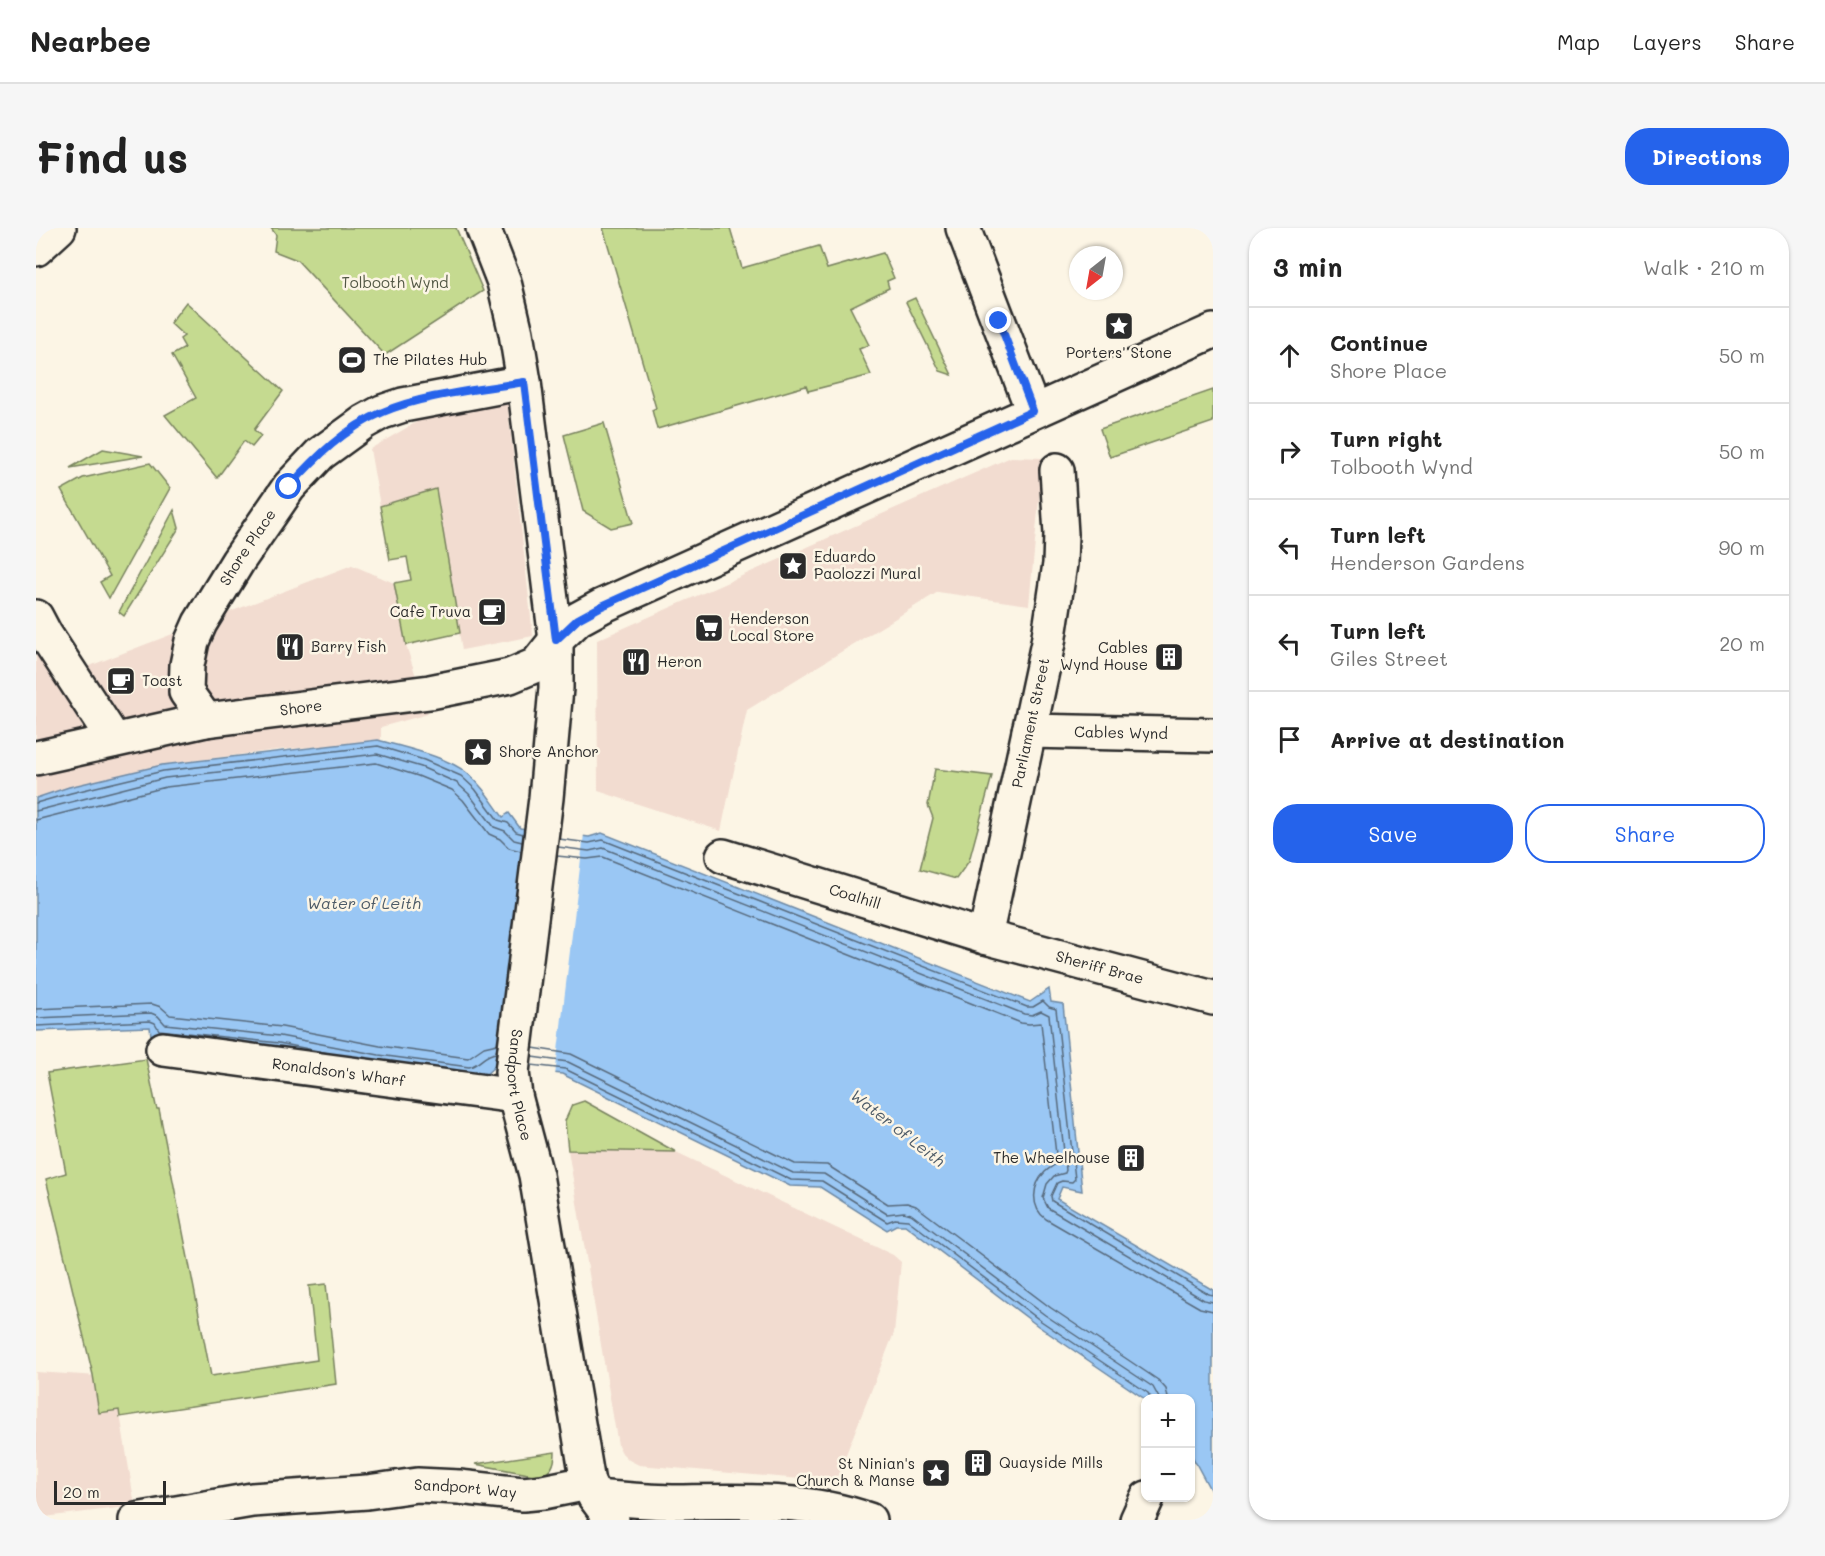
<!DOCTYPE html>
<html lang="en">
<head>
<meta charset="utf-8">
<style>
	body { margin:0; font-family:Mali,sans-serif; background:#f6f6f6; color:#222 }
	.controls { position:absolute; right:18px; bottom:18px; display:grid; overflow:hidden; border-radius:12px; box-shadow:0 2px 4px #0004 }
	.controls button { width:54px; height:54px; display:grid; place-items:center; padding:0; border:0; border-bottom:2px solid #e0e0e0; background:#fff; color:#222; font:30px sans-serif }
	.compass { position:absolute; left:1033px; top:18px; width:54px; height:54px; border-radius:50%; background:#fff; box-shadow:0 2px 4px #0004; rotate:211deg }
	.scale { position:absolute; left:18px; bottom:15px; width:112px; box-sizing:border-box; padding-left:6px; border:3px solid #2b2b2b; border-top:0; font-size:16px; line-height:21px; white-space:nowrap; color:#2b2b2b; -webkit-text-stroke:4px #fcf5e5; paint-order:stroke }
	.stop { position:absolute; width:18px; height:18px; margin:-14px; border:4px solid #2563eb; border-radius:50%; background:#fff }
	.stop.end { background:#2563eb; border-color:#fff; box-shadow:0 2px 6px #0008 }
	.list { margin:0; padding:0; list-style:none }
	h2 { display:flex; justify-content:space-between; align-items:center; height:78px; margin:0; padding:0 24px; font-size:26px }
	h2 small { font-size:20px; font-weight:400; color:#767676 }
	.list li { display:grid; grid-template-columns:39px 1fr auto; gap:18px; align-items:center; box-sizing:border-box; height:96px; padding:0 24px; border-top:2px solid #e0e0e0 }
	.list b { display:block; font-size:22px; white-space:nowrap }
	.list p { margin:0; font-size:20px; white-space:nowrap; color:#767676 }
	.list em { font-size:20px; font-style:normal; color:#767676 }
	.actions { display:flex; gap:12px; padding:18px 24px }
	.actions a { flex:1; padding:14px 0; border:2px solid #2563eb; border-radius:24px; text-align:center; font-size:21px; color:#2563eb }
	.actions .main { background:#2563eb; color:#fff }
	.icon { flex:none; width:33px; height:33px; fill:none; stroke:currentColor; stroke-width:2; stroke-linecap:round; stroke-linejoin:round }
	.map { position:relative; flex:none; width:1177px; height:1292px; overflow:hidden; border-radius:24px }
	header { display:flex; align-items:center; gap:36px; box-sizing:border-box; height:84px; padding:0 30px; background:#fff; border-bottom:2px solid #e0e0e0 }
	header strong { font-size:28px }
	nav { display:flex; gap:33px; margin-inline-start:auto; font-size:21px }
	.intro { display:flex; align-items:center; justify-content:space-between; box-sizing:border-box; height:144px; padding:0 36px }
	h1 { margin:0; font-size:42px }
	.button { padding:15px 27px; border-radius:24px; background:#2563eb; color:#fff; font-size:21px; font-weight:700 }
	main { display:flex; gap:36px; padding:0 36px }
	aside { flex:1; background:#fff; border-radius:24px; box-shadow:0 2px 4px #0004 }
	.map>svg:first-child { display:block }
</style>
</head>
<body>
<header>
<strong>Nearbee</strong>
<nav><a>Map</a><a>Layers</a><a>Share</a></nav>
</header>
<div class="intro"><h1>Find us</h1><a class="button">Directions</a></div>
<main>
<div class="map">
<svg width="1177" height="1292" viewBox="0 0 1177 1292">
	<rect width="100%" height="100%" fill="#fcf5e5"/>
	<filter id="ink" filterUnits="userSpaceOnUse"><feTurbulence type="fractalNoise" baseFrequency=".0167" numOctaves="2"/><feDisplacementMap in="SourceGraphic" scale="12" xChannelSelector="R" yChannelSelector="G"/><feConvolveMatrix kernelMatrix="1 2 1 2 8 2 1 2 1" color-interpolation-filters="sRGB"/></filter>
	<g filter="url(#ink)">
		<g fill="#f2dcd0">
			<path d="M 471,171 L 497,408 L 426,422 L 399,261 L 344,278 L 334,221 L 398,184 Z"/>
			<path d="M 975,229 L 1007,230 L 993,377 L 902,364 L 711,482 L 685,603 L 562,563 L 561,412 Z"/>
			<path d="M 316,337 L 358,355 L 370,417 L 392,486 L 345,499 L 345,513 L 241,522 L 126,537 L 33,559 L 0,570 L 0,398 L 30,447 Z"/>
			<path d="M 532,922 L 640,924 L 857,1027 L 865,1034 L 858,1105 L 799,1254 L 603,1237 L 593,1232 L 586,1225 L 582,1217 Z"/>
			<path d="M 0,1144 L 78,1149 L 99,1278 L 0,1290 Z"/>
		</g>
		<g fill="#c5da90" stroke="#78825e" stroke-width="1.5">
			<path d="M 235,0 L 420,0 L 447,63 L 349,127 L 261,32 L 238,23 L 240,7 Z"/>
			<path d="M 567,0 L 694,0 L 706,40 L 783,18 L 791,41 L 847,25 L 858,50 L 851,53 L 853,60 L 814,79 L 833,117 L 823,121 L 835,147 L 772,163 L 770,158 L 621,201 L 616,182 L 620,180 Z"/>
			<path d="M 879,70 L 916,147 L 904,143 L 870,74 Z"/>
			<path d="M 150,74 L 247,163 L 218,202 L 225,208 L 216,219 L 208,213 L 181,250 L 129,187 L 160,170 L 136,127 L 149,120 L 144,111 L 148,108 L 134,95 Z"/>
			<path d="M 1177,162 L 1177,194 L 1074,229 L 1064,201 Z"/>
			<path d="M 568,195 L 597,295 L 575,300 L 547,283 L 528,207 Z"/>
			<path d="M 67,221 L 107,228 L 34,240 Z"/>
			<path d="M 114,235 L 134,260 L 73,370 L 64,354 L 74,348 L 25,262 L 47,250 Z"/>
			<path d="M 400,261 L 424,405 L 370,417 L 358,355 L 375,352 L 371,329 L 354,332 L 344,278 Z"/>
			<path d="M 138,282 L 143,300 L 88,388 L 83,384 Z"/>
			<path d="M 899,541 L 956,548 L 933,633 L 920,651 L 884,641 L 897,590 L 892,577 Z"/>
			<path d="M 110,831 L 120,878 L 121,881 L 123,881 L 175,1148 L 281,1132 L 273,1058 L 290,1056 L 300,1156 L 84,1189 L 83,1182 L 63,1185 L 57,1147 L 10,951 L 30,945 L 11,845 Z"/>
			<path d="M 548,873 L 640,924 L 532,922 L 529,893 L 536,877 Z"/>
			<path d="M 519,1224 C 519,1237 515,1245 503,1248 L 439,1236 Z"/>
		</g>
		<path fill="#9ac7f4" stroke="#6e89a4" stroke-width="1.5" d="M 342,512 C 369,520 410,528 431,545 C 446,557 456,574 467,589 L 473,585 L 484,600 L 553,609 L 566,605 L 994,774 L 1013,761 L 1015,774 L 1027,776 L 1046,963 L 1026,959 L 1021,971 L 1177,1062 L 1177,1267 L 1155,1226 L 1154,1170 L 1109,1171 L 1002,1098 L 869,997 L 860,997 L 851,1002 L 784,959 L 754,958 L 526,846 L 458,839 L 447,849 L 242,821 L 115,808 L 114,799 L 0,803 L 0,570 L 33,559 L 126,537 Z"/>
		<path fill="#fcf5e5" d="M 505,601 L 548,606 L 519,848 L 461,842 Z"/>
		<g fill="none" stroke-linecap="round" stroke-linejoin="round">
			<g stroke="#57697b" stroke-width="1.5">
				<path d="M 0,575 L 35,565 L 127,543 L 342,518 L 388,532 L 425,548 L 439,561 L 462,592 L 472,595 L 480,604 L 487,606"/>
				<path d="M 0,583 L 129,550 L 341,526 L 385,539 L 421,555 L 433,566 L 458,599 L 469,603 L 478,612 L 486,614"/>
				<path d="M 0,592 L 130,559 L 340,535 L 382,548 L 416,562 L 427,572 L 453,606 L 464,611 L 473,620 L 485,623"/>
				<path d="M 523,611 L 553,615 L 567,612 L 991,779 L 997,779 L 1007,773 L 1013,779 L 1020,781 L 1039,951 L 1036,954 L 1026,953 L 1021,955 L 1015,968 L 1016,973 L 1172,1066 L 1177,1067"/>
				<path d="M 522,619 L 553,623 L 567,620 L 988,786 L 996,787 L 1005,783 L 1013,787 L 1030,942 L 1029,945 L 1018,948 L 1011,956 L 1007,970 L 1012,980 L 1168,1072 L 1177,1074"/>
				<path d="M 521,628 L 551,631 L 567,629 L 985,795 L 993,796 L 1005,795 L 1021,935 C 1017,938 1013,940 1009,944 C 996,957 994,979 1010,991 L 1164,1080 L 1177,1083"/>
				<path d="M 0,781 L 116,776 L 125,779 L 134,787 L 246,799 L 344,818 L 432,830 L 448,819 L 461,816"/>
				<path d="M 0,790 L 115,785 L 122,788 L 129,796 L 244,808 L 343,827 L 433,839 C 444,837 448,826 460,825"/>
				<path d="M 0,798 L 114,793 L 119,795 L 123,802 L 243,815 L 297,826"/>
				<path d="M 497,820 L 535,826 L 759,936 L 791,937 L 852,976 L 871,975 L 880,978 L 1015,1080 L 1122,1152 L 1130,1161 L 1132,1170"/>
				<path d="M 496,829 L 532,834 L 757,945 L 788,946 L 851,986 L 868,984 L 875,986 L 1009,1087 L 1117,1159 L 1123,1170"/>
				<path d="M 495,837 L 529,841 L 755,952 L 786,953 L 851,994 L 859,991 L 872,992 L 1005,1093 L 1112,1165 L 1115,1170"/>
			</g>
			<g stroke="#2b2b2b" stroke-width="38">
				<g id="street">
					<path id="s1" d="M 447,0 L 468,54 L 480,105 L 488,154 L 520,412 L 520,460 L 510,570 L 476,844 L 479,868 L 500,947 L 552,1255 L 559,1269 L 576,1292"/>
					<path d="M 927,0 L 997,183"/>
					<path d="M 0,21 L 23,0"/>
					<path d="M 0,389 L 9,406 L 78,512"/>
					<path id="s2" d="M 170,492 L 150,464 L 151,437 L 156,413 L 164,395 L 202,333 L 253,259 L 284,226 L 328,194 L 346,184 L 367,177 L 488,154"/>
					<path id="s3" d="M 993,503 L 1177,507"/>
					<path id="s4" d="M 0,530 L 170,492 L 394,464 L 474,448 L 500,437 L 520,412 L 542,391 L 566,378 L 1177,103"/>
					<path id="s5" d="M 687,628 L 949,709 L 1177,770"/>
					<path id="s6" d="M 949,709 L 1012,415 L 1024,336 L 1025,306 L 1021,242"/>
					<path id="s7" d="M 127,821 L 479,868"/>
					<path d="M 559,1269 C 587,1271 614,1274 642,1274 C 707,1273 771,1270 833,1292"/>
					<path id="s8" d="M 100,1292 L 216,1272 L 331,1264 L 381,1257 L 423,1259 L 487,1266 L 507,1264 L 552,1255"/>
					<path d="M 1101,1292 L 1111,1270"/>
				</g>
			</g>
			<use href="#street" stroke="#fcf5e5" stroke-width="33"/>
		</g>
	</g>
	<g fill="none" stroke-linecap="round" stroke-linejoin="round" filter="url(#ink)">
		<path stroke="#2563eb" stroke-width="8" d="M 253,259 C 280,229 309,200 347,184 C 389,166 443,162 488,154 L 520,412 L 542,391 L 566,378 L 997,183 L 963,93"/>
	</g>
	<defs>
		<g id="sight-square" transform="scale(1.5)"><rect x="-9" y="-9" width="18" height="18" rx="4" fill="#2b2b2b" stroke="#fcf5e5"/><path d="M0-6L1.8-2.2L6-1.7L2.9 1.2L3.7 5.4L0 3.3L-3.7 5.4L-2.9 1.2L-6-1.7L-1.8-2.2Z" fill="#fff"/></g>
		<g id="stadium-square" transform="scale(1.5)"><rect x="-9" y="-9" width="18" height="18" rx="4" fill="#2b2b2b" stroke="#fcf5e5"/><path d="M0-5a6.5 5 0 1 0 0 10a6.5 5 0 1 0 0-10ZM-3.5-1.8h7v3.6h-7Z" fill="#fff"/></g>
		<g id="cafe-square" transform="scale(1.5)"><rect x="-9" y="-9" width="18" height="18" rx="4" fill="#2b2b2b" stroke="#fcf5e5"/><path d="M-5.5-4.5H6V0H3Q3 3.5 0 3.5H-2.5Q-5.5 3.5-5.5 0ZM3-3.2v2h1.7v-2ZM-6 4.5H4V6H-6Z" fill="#fff"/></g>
		<g id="supermarket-square" transform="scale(1.5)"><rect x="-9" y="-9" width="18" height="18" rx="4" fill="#2b2b2b" stroke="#fcf5e5"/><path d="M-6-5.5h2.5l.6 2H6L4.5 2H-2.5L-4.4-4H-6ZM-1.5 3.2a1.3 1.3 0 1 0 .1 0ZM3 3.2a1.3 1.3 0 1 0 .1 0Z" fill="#fff"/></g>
		<g id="restaurant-square" transform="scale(1.5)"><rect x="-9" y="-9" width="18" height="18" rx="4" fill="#2b2b2b" stroke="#fcf5e5"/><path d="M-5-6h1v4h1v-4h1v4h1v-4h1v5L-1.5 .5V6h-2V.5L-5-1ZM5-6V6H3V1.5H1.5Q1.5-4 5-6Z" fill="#fff"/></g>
		<g id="building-square" transform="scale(1.5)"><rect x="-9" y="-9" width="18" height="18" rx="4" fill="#2b2b2b" stroke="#fcf5e5"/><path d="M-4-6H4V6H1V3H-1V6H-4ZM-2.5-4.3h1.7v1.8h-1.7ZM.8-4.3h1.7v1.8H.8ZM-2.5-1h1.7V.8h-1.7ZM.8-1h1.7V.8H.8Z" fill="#fff"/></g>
	</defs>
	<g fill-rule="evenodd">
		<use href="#sight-square" x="1083" y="98"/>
		<use href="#stadium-square" x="316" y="132"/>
		<use href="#sight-square" x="757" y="338"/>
		<use href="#cafe-square" x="456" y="384"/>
		<use href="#supermarket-square" x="673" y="400"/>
		<use href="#restaurant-square" x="254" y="419"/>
		<use href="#building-square" x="1133" y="429"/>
		<use href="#restaurant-square" x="600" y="434"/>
		<use href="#cafe-square" x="85" y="453"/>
		<use href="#sight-square" x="442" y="524"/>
		<use href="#building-square" x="1095" y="930"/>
		<use href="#building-square" x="942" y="1235"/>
		<use href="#sight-square" x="900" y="1245"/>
	</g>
	<g text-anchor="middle" stroke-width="5" stroke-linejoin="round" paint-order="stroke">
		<g font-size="15" fill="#525744" stroke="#fcf5e5">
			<text x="359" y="60">Tolbooth Wynd</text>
		</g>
		<g font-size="15" fill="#2b2b2b" stroke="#fcf5e5" text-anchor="start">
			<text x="1083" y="130" text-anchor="middle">Porters' Stone</text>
			<text x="337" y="137">The Pilates Hub</text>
			<text x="778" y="334">Eduardo<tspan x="778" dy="17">Paolozzi Mural</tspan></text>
			<text x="435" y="389" text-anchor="end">Cafe Truva</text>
			<text x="694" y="396">Henderson<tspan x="694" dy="17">Local Store</tspan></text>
			<text x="275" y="424">Barry Fish</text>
			<text x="1112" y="425" text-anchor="end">Cables<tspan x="1112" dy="17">Wynd House</tspan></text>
			<text x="621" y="439">Heron</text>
			<text x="106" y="458">Toast</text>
			<text x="463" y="529">Shore Anchor</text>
			<text x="1074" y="935" text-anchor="end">The Wheelhouse</text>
			<text x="963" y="1240">Quayside Mills</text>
			<text x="879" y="1241" text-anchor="end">St Ninian's<tspan x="879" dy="17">Church &amp; Manse</tspan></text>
		</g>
		<g font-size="15" fill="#2b2b2b" stroke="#fcf5e5">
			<text dy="5" stroke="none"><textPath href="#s2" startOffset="195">Shore Place</textPath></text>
			<text dy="5" stroke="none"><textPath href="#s4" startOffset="270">Shore</textPath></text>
			<text dy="5" stroke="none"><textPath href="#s6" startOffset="219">Parliament Street</textPath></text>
			<text dy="5" stroke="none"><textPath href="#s3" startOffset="92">Cables Wynd</textPath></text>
			<text dy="5" stroke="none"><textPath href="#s5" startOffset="138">Coalhill</textPath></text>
			<text dy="5" stroke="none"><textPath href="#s5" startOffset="393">Sheriff Brae</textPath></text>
			<text dy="5" stroke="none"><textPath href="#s7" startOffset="177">Ronaldson's Wharf</textPath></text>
			<text dy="5" stroke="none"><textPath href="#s1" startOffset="868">Sandport Place</textPath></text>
			<text dy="5" stroke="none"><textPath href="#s8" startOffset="332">Sandport Way</textPath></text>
		</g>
		<g font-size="16" font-style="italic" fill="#4c5a67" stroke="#fcf5e5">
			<text x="328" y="681">Water of Leith</text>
			<text transform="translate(862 900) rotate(38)" y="6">Water of Leith</text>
		</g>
	</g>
</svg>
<div class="controls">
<button>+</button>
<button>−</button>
</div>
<svg class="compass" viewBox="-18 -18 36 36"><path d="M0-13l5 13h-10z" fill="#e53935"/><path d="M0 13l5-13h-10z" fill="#767676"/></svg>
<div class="scale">20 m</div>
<div class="stop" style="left:253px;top:259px"></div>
<div class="stop end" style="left:963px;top:93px"></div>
</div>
<aside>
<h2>3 min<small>Walk · 210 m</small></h2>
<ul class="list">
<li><svg class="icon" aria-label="ahead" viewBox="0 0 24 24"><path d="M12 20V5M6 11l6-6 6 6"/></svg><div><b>Continue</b><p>Shore Place</p></div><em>50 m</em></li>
<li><svg class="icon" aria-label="right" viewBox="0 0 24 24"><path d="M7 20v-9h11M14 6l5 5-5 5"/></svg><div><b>Turn right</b><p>Tolbooth Wynd</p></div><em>50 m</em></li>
<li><svg class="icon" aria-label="left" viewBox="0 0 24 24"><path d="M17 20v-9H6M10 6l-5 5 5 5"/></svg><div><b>Turn left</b><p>Henderson Gardens</p></div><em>90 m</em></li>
<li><svg class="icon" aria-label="left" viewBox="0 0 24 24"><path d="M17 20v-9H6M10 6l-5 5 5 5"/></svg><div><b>Turn left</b><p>Giles Street</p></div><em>20 m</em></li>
<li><svg class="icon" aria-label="arrive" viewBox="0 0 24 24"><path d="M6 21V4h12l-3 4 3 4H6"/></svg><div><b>Arrive at destination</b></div></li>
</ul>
<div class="actions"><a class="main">Save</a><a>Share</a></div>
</aside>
</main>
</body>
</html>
